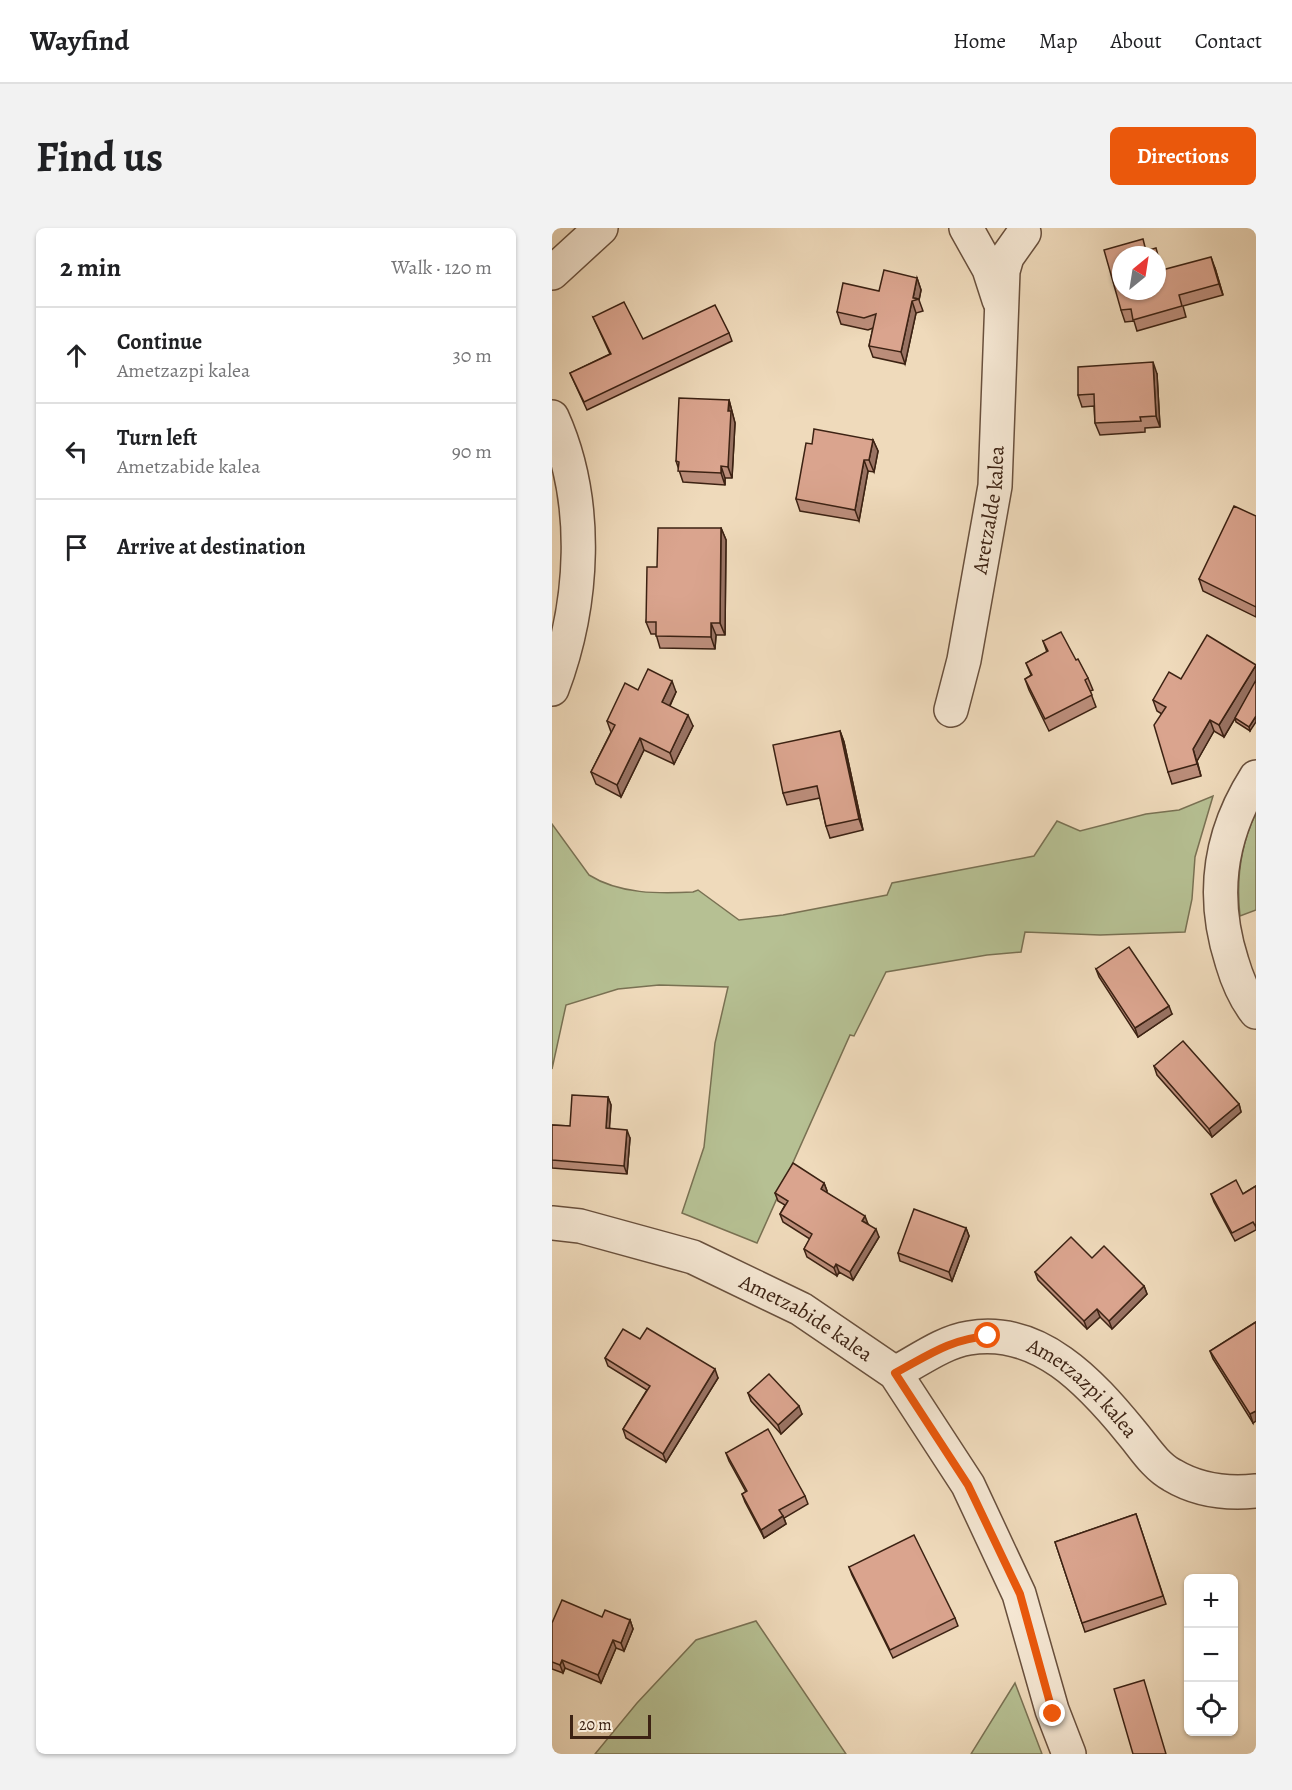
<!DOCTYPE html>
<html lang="en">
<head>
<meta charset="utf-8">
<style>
	body { margin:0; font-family:Alegreya,serif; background:#f2f2f2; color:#202124 }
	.controls { position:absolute; right:18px; bottom:18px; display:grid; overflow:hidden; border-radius:9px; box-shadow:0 2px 4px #0004 }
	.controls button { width:54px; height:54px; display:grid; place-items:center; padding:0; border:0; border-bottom:2px solid #e0e0e0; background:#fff; color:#202124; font:30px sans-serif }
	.compass { position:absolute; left:560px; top:18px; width:54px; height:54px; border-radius:50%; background:#fff; box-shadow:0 2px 4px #0004; rotate:30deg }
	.scale { position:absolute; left:18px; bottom:15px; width:81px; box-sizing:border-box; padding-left:6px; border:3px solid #3c2213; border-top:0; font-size:16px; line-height:21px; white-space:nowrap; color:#3c2213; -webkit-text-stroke:4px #f5e7d3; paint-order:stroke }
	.stop { position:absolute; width:18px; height:18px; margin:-14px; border:4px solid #ea580c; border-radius:50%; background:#fff }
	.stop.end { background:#ea580c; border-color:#fff; box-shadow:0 2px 6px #0008 }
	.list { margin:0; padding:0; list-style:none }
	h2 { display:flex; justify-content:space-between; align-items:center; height:78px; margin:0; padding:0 24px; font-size:26px }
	h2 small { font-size:20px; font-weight:400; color:#757577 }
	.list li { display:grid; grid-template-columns:39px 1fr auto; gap:18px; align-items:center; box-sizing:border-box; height:96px; padding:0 24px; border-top:2px solid #e0e0e0 }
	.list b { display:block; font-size:22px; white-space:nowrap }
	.list p { margin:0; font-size:20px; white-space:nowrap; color:#757577 }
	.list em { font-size:20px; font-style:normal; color:#757577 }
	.icon { flex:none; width:33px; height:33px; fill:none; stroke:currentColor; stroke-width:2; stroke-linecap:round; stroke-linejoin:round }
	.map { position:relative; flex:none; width:704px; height:1526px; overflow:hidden; border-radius:9px }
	header { display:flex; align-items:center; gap:36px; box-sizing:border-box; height:84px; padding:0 30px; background:#fff; border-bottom:2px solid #e0e0e0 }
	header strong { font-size:28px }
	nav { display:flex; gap:33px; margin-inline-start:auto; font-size:21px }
	.intro { display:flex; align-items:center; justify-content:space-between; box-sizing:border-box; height:144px; padding:0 36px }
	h1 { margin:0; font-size:42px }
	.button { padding:15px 27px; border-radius:9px; background:#ea580c; color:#fff; font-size:21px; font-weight:700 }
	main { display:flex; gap:36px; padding:0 36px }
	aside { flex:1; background:#fff; border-radius:9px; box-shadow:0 2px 4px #0004 }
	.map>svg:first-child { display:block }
</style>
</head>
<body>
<header>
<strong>Wayfind</strong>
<nav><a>Home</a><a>Map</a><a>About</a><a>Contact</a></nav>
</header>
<div class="intro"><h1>Find us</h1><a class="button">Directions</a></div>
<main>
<aside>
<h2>2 min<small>Walk · 120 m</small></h2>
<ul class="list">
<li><svg class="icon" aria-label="ahead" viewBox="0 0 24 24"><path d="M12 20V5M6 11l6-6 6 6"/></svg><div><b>Continue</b><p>Ametzazpi kalea</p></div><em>30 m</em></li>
<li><svg class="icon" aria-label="left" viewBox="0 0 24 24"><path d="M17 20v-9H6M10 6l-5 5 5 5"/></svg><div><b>Turn left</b><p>Ametzabide kalea</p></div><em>90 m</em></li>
<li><svg class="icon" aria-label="arrive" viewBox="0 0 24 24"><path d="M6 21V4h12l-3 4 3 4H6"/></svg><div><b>Arrive at destination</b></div></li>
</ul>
</aside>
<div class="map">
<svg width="704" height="1526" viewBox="0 0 704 1526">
	<rect width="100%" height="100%" fill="#efdabb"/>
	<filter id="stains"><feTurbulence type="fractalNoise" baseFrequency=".00333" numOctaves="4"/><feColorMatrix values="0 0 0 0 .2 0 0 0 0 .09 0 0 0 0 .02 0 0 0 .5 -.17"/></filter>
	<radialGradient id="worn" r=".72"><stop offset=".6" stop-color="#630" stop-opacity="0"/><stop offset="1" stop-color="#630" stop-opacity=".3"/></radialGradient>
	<g fill="#b6c093" stroke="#797153" stroke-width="1.5">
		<path d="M 661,568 L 643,629 L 640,671 L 633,704 L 548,707 L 473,704 L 469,724 L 435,727 L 334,744 L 302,808 L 298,807 L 205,1015 L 130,985 L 152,919 L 163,815 L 176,759 L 107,757 L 66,761 L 14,777 L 0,841 L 0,596 L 37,647 C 67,666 107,666 141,664 L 146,662 L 187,692 L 231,687 L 335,667 L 340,655 L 482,628 L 505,593 L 528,603 L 594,586 L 627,582 Z"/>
		<path d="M 704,585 L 704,682 L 688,688 C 684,652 688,618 704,585 Z"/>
		<path d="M 204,1393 L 294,1526 L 43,1526 L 85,1475 L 144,1412 Z"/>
		<path d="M 463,1455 L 490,1526 L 419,1526 Z"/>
	</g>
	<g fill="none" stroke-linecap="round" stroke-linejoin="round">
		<g stroke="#69503d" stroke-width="36">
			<g id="minor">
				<path d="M 414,0 L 437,41 L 447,72"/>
				<path d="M 0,45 L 49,0"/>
				<path d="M 0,189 C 38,273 32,376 0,461"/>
				<path id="s1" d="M 399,482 L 412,432 L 443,258 L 451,43 L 455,29 L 472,5"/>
				<path d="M 704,549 C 667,607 659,669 680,734 C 685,751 693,770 704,784"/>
				<path id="s2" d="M 0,995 L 28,998 L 141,1029 L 249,1081 L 343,1145 L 416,1257 L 467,1366 L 500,1482 L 517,1526"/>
				<path id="s3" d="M 343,1145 C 366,1133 391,1114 417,1110 C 487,1098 539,1155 579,1204 C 591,1218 603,1238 620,1247 C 645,1262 675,1266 704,1263"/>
			</g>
		</g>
		<use href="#minor" stroke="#f5e7d3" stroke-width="33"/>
	</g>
	<g fill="#bb8d7a" stroke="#3c2213" stroke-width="1.5">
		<path d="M 595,23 L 608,31 L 611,42 L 663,40 L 671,67 L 631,78 L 634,89 L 585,103 L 582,93 L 573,94 L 569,82 Z"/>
		<path d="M 365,50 L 369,62 L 367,72 L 371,83 L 364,85 L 353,136 L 321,129 L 317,118 L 321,100 L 316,102 L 289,96 L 285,84 L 327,63 Z"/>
		<path d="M 41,89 L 91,111 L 177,105 L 180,113 L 35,182 L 18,145 L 58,126 Z"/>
		<path d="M 605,146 L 608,199 L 593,200 L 593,204 L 548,207 L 543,195 L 542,178 L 530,179 L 526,167 Z"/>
		<path d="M 177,172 L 183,195 L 180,250 L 173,250 L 173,257 L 131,254 L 124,233 Z"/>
		<path d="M 321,212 L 326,223 L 322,244 L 316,243 L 307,293 L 248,283 L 244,271 L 260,216 Z"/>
		<path d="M 704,288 L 704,389 L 651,363 L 647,351 Z"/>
		<path d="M 169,300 L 174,312 L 173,407 L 164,407 L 163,421 L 108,420 L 104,406 L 99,406 L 94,394 L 105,339 Z"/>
		<path d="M 491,413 L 524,432 L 536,450 L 541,462 L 538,463 L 544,479 L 497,503 L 477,462 L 473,451 L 479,447 L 474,435 L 495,424 Z"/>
		<path d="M 704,437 L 698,503 L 684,494 L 683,490 L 672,509 L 662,503 L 645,533 L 649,548 L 620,556 L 616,544 L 610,486 L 605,483 L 601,472 L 629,451 Z"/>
		<path d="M 86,462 L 124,464 L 118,478 L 141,498 L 122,536 L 92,522 L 69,569 L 44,556 L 39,544 L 59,504 L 55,493 Z"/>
		<path d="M 288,503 L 292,514 L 311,602 L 278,610 L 274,598 L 268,570 L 235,577 L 231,565 Z"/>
		<path d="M 544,741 L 620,786 L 586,809 L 547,749 Z"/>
		<path d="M 602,838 L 687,876 L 689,884 L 660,909 L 605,847 Z"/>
		<path d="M 56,869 L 59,877 L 57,900 L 78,910 L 75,946 L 0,940 L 0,897 L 18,898 Z"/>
		<path d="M 272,955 L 275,963 L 274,964 L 316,996 L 327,1009 L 301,1052 L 287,1044 L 285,1048 L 255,1029 L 252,1021 L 258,1011 L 231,994 L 228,986 L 233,977 L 226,973 L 223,965 Z"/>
		<path d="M 704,958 L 704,1002 L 683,1013 L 662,974 L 659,966 L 691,966 Z"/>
		<path d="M 414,1000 L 417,1008 L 400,1053 L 348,1033 L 346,1025 Z"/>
		<path d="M 540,1030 L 592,1058 L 595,1066 L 560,1101 L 548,1089 L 535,1101 L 486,1052 L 483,1044 Z"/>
		<path d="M 704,1094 L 701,1195 L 661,1131 L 658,1123 Z"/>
		<path d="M 88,1111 L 166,1150 L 114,1234 L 74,1210 L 71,1201 L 95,1162 L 56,1138 L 53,1130 Z"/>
		<path d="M 196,1165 L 250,1186 L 229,1206 L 199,1173 Z"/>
		<path d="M 174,1225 L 253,1268 L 256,1276 L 232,1290 L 234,1296 L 212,1310 L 193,1274 L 190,1266 L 194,1264 L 177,1233 Z"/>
		<path d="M 584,1286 L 614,1376 L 533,1404 L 503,1314 Z"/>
		<path d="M 297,1339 L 403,1390 L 406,1398 L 341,1430 L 300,1347 Z"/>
		<path d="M 50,1389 L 78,1392 L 81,1401 L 72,1423 L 64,1420 L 49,1455 L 13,1440 L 11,1445 L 0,1441 L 0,1395 Z"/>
	</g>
	<g fill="#997363" stroke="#3c2213" stroke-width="1.5">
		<path d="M 659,29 L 663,40 L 671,67 L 667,56 Z"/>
		<path d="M 365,50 L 369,62 L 367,72 L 367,71 L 361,70 Z"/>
		<path d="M 360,73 L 364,85 L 353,136 L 349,124 Z"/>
		<path d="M 601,134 L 605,146 L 608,199 L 604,188 Z"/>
		<path d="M 177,172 L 183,195 L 180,250 L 176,239 Z"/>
		<path d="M 321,212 L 326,223 L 322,244 L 317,232 Z"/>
		<path d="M 312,232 L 316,243 L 307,293 L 303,282 Z"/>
		<path d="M 169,238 L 173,250 L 173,257 L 169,245 Z"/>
		<path d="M 169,300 L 174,312 L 173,407 L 168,395 Z"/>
		<path d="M 159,395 L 164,407 L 163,421 L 159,409 Z"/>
		<path d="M 704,437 L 704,455 L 672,509 L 667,497 Z"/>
		<path d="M 120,453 L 124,464 L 114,485 L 110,474 Z"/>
		<path d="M 136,487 L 141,498 L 122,536 L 118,525 Z"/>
		<path d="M 704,488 L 704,494 L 698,503 L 697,499 Z"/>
		<path d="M 658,492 L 662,503 L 645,533 L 649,548 L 641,521 Z"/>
		<path d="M 288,503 L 292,514 L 311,602 L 307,591 Z"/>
		<path d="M 88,510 L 92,522 L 69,569 L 65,557 Z"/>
		<path d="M 617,778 L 620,786 L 586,809 L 583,800 Z"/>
		<path d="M 56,869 L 59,877 L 57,908 L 54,900 Z"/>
		<path d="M 687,876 L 689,884 L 660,909 L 657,901 Z"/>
		<path d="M 75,902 L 78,910 L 75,946 L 72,938 Z"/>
		<path d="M 272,955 L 275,963 L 272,969 L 269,961 Z"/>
		<path d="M 313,988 L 316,996 L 310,993 Z"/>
		<path d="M 414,1000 L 417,1008 L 400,1053 L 397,1044 Z"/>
		<path d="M 324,1001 L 327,1009 L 301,1052 L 298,1044 Z"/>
		<path d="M 284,1036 L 287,1044 L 285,1048 L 282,1040 Z"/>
		<path d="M 592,1058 L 595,1066 L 560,1101 L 557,1093 Z"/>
		<path d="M 545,1081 L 548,1089 L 535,1101 L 532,1093 Z"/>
		<path d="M 163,1141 L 166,1150 L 114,1234 L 111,1226 Z"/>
		<path d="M 247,1178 L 250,1186 L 229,1206 L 226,1197 Z"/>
		<path d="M 704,1183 L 704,1193 L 701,1195 L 698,1186 Z"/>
		<path d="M 231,1288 L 234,1296 L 212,1310 L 209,1302 Z"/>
		<path d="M 78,1392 L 81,1401 L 72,1423 L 69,1415 Z"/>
		<path d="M 61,1412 L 64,1420 L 49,1455 L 46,1447 Z"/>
		<path d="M 10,1432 L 13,1440 L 11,1445 L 8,1437 Z"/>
	</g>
	<g fill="#daa48e" stroke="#3c2213" stroke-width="1.5" fill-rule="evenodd">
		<path d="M 591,11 L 594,23 L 604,20 L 610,42 L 659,29 L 667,56 L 627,67 L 630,78 L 581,92 L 579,81 L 569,82 L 552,22 ZM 569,27 L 605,27 L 605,63 L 569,63 Z"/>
		<path d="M 332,42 L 365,50 L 361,70 L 367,71 L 360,73 L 349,124 L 317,118 L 324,86 L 312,90 L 285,84 L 291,55 L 327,63 Z"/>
		<path d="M 72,74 L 91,111 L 163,77 L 177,105 L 32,174 L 18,145 L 59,126 L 41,89 Z"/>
		<path d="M 601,134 L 604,188 L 588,189 L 589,193 L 543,195 L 542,166 L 526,167 L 526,139 Z"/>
		<path d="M 127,170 L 177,172 L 176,183 L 179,183 L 176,239 L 169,238 L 169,245 L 126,243 L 127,234 L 124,233 Z"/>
		<path d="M 262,201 L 321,212 L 317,232 L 312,232 L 303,282 L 244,271 L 254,215 L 260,216 Z"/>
		<path d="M 682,278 L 704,288 L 704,379 L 647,351 Z"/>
		<path d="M 106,300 L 169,300 L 168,395 L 159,395 L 159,409 L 104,408 L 104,394 L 94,394 L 95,339 L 105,339 Z"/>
		<path d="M 509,404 L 524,432 L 526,431 L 536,450 L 533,452 L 540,467 L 493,491 L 473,451 L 480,447 L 474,435 L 496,423 L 491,413 Z"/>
		<path d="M 655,407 L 704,437 L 667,497 L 658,492 L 641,521 L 645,536 L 616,544 L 602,497 L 614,479 L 601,472 L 617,444 L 629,451 Z"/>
		<path d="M 96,441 L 120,453 L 110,474 L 136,487 L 118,525 L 88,510 L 65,557 L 39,544 L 63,497 L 55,493 L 73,455 L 86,462 Z"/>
		<path d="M 704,452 L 704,488 L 697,499 L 683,490 Z"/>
		<path d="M 288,503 L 307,591 L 274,598 L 265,558 L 231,565 L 221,517 Z"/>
		<path d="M 577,719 L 617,778 L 583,800 L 544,741 Z"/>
		<path d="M 631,813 L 687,876 L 657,901 L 602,838 Z"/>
		<path d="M 20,867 L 56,869 L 54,900 L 75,902 L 72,938 L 0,932 L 0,897 L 18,898 Z"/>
		<path d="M 241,935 L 272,955 L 269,961 L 313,988 L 310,993 L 324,1001 L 298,1044 L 284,1036 L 282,1040 L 252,1021 L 260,1006 L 228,986 L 236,973 L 223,965 Z"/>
		<path d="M 684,952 L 691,966 L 704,958 L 704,999 L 701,994 L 680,1005 L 659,966 Z"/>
		<path d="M 362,981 L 414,1000 L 397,1044 L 346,1025 Z"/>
		<path d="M 519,1009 L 540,1030 L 552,1018 L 592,1058 L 557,1093 L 545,1081 L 532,1093 L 483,1044 Z"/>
		<path d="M 704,1094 L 704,1183 L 698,1186 L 658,1123 Z"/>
		<path d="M 95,1100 L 163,1141 L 111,1226 L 71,1201 L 98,1158 L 53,1130 L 71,1101 L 88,1111 Z"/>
		<path d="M 217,1146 L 247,1178 L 226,1197 L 196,1165 Z"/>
		<path d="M 216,1201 L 253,1268 L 227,1282 L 231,1288 L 209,1302 L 190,1266 L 195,1263 L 174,1225 Z"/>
		<path d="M 584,1286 L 611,1368 L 530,1395 L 503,1314 Z"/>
		<path d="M 362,1307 L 403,1390 L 338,1422 L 297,1339 Z"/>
		<path d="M 10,1372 L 50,1389 L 53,1382 L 78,1392 L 69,1415 L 61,1412 L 46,1447 L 10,1432 L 8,1437 L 0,1434 L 0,1395 Z"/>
		<path d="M 592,1452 L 614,1526 L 581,1526 L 562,1461 Z"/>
	</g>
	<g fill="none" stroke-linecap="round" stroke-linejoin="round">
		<path stroke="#ea580c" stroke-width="8" d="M 436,1108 C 398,1111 375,1128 343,1145 L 416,1257 L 468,1366 L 501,1486"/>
	</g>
	<g text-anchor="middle" stroke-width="6" stroke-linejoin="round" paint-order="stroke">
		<g font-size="21" fill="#3c2213" stroke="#f5e7d3">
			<text dy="7" stroke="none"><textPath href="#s1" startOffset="204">Aretzalde kalea</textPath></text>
			<text dy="7" stroke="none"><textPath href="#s2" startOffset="274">Ametzabide kalea</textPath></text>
			<text dy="7" stroke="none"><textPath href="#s3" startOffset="213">Ametzazpi kalea</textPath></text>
		</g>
	</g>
	<rect width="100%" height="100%" filter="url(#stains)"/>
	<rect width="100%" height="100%" fill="url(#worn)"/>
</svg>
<div class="controls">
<button>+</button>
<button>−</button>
<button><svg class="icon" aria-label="locate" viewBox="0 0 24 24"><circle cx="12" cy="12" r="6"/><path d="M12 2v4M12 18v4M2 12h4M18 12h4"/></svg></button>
</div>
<svg class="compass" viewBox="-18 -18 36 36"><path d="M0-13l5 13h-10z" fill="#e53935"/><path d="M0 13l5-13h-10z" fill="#757577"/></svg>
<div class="scale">20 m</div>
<div class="stop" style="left:436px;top:1108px"></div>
<div class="stop end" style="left:501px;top:1486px"></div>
</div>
</main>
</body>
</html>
